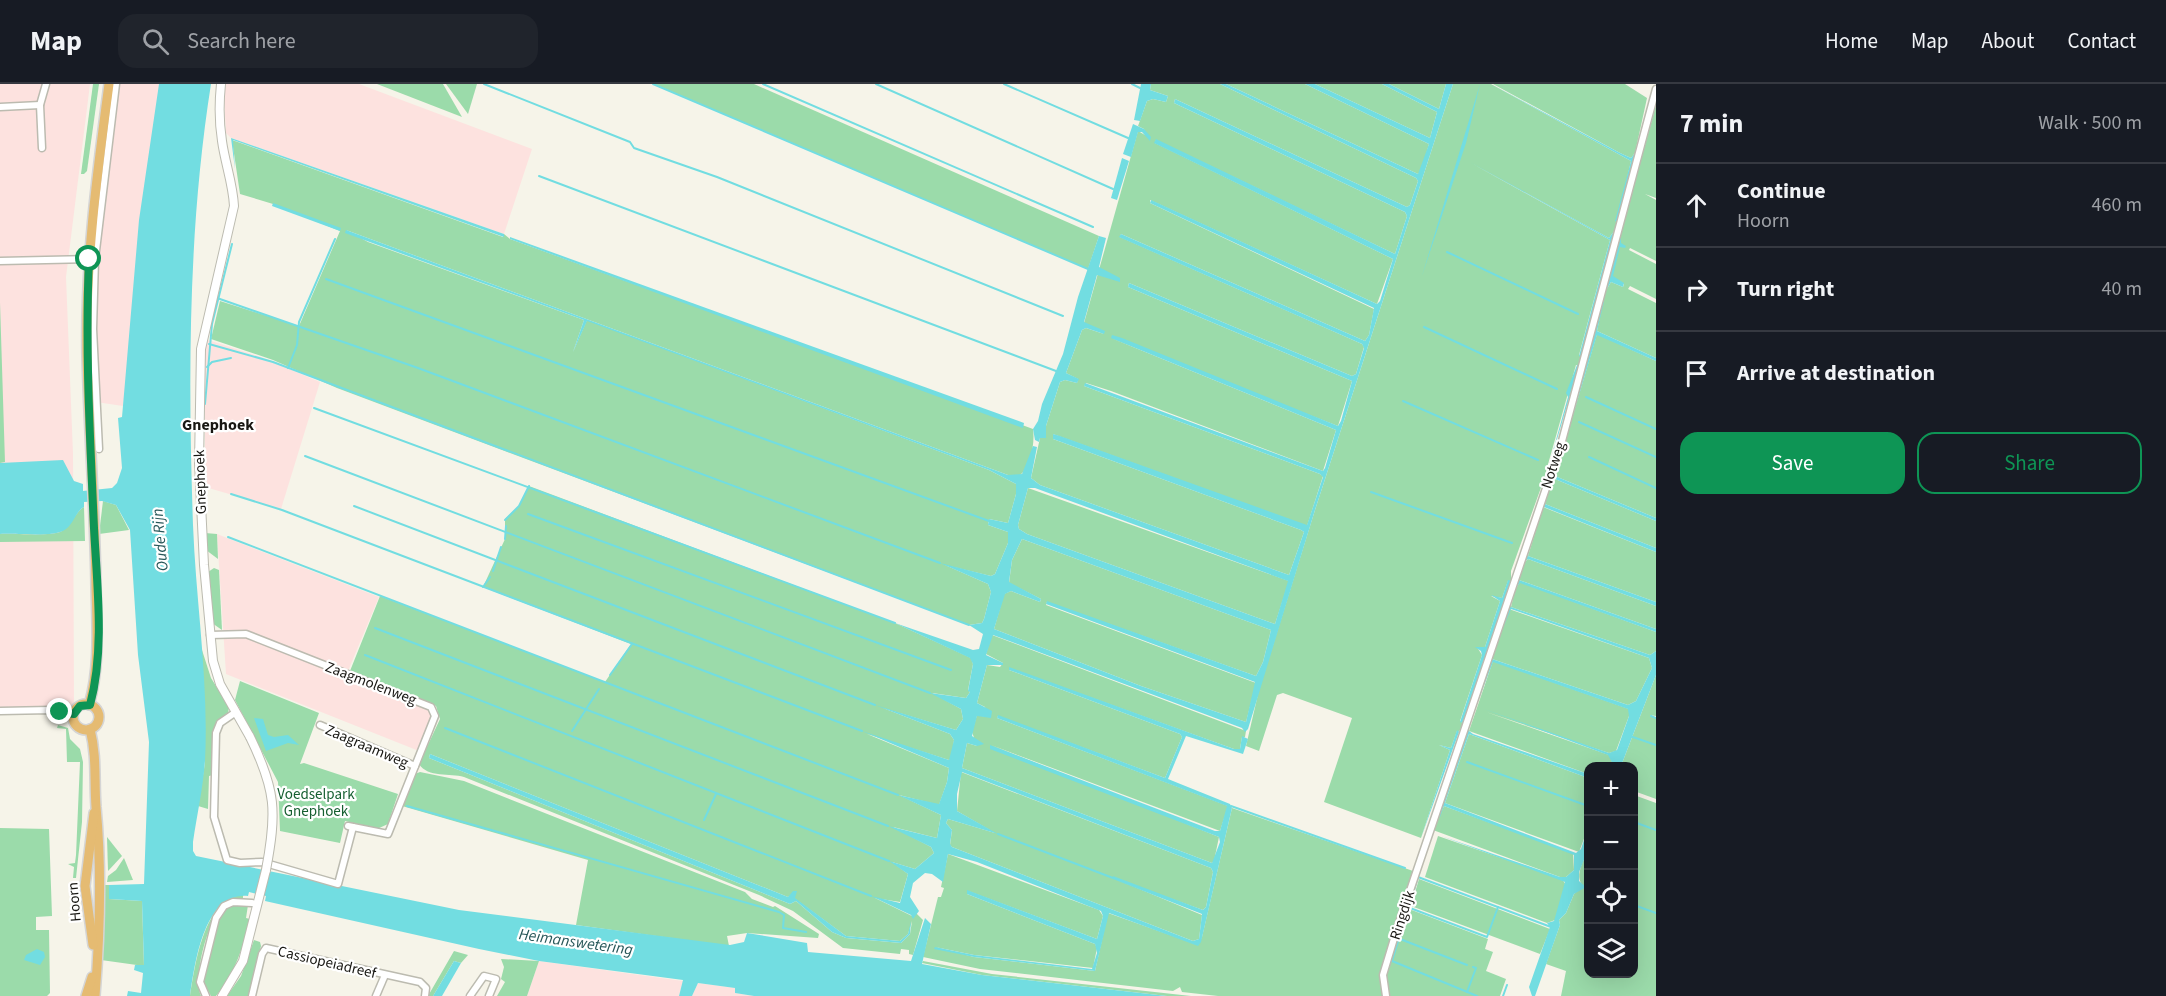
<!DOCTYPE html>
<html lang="en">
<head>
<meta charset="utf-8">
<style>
	body { margin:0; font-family:"Source Sans 3",sans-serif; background:#20242c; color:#f1f3f6 }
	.controls { position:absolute; right:18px; bottom:18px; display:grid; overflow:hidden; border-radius:12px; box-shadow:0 6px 24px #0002 }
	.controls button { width:54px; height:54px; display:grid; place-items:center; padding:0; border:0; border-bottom:2px solid #363941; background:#171b24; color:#f1f3f6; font:30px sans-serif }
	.stop { position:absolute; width:18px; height:18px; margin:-14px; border:4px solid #0e9555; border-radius:50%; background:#fff }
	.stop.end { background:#0e9555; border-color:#fff; box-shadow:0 2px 6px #0008 }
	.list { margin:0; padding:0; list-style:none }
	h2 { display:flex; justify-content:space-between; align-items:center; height:78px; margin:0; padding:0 24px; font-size:26px }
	h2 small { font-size:20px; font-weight:400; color:#9ea1a6 }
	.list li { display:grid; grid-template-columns:39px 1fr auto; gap:18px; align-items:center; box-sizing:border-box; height:84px; padding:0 24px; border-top:2px solid #363941 }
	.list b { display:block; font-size:22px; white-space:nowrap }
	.list p { margin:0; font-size:20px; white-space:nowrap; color:#9ea1a6 }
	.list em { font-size:20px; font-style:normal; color:#9ea1a6 }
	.actions { display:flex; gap:12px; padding:18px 24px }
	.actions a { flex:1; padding:14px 0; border:2px solid #0e9555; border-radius:18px; text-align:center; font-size:21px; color:#0e9555 }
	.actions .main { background:#0e9555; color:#fff }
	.icon { flex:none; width:33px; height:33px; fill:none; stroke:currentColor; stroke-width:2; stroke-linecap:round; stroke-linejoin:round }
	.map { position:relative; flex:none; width:1656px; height:912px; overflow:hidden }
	header { display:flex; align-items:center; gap:36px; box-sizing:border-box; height:84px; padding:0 30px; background:#171b24; border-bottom:2px solid #363941 }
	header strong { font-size:28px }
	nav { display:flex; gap:33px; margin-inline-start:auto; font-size:21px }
	.search { width:420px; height:54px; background:#20242c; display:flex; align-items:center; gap:15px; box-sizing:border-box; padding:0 21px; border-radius:18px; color:#9ea1a6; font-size:22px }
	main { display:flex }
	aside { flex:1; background:#171b24 }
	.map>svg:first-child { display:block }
</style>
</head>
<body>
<header>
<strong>Map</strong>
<div class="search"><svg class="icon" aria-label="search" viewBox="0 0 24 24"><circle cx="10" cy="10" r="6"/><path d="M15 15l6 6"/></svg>Search here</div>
<nav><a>Home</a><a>Map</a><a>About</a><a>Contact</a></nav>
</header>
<main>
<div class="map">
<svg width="1656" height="912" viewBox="0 0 1656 912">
	<rect width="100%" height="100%" fill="#f6f4e9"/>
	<g fill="#fde2df">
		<path d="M 0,0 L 90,0 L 66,193 L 73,370 L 74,621 L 0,624 Z"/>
		<path d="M 116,0 L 166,0 L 123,322 L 96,318 L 95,175 Z"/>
		<path d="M 226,0 L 359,0 L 532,65 L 504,150 L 231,54 L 226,49 L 224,13 Z"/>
		<path d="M 205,255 L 261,273 L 320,298 L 281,425 L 205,403 Z"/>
		<path d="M 217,450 L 379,513 L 348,587 L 432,620 L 438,628 L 424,669 L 226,590 Z"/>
		<path d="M 539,877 L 683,897 L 679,912 L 527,912 Z"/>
		<path d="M 698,899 L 735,904 L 735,909 L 754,912 L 692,912 Z"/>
	</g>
	<g fill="#9bdbaa" fill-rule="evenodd">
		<path d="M 93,0 L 99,0 L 87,87 L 84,90 L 81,90 Z"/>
		<path d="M 377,0 L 443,0 L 462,33 Z"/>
		<path d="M 446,0 L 477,0 L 468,30 Z"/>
		<path d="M 654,0 L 754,0 L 1099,152 L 1088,185 Z"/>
		<path d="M 1151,0 L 1220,0 L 1416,94 L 1418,97 L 1410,121 L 1407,123 L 1175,15 L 1174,19 L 1405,128 L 1407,132 L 1395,170 L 1156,56 L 1155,59 L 1393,175 L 1377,220 L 1150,116 L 1150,119 L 1374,225 L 1369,251 L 1365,257 L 1121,150 L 1120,153 L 1362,260 L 1364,263 L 1356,290 L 1352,292 L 1129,199 L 1128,203 L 1352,297 L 1338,342 L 1111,254 L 1336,346 L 1323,387 L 1111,307 L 1086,299 L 1084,302 L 1320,390 L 1323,392 L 1307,442 L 1053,350 L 1053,355 L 1301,446 L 1304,448 L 1289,491 L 1040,401 L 1031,394 L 1040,354 L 1046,353 L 1046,342 L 1060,298 L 1065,296 L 1077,299 L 1078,295 L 1066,289 L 1082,246 L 1086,244 L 1104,250 L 1084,239 L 1138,47 L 1145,51 L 1144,45 L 1138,42 L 1147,17 L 1153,15 L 1166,18 L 1168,12 L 1150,6 Z"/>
		<path d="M 1226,0 L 1305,0 L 1429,60 L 1421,88 L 1418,90 Z"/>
		<path d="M 1315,0 L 1382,0 L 1437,28 L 1430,54 Z"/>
		<path d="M 1389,0 L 1446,0 L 1439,25 Z"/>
		<path d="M 1453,0 L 1491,0 L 1631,77 L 1615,146 L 1609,154 L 1471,79 L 1610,156 L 1579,271 L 1581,273 L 1579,281 L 1576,281 L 1543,398 L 1511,487 L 1511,497 L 1508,497 L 1502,514 L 1491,512 L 1500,517 L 1485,563 L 1477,563 L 1482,571 L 1460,637 L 1463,639 L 1459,648 L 1457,647 L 1451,664 L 1439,661 L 1450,666 L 1421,754 L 1324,718 L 1352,634 L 1283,609 L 1277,611 L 1259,667 L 1246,662 L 1259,606 L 1315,426 Z"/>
		<path d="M 1493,0 L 1625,0 L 1647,14 L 1635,69 L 1631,74 L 1620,69 Z"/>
		<path d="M 1656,21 L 1656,114 L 1645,110 L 1656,116 L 1656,177 L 1630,164 L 1629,166 L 1656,180 L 1656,215 L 1630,202 L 1628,205 L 1656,219 L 1656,274 L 1597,247 L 1605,208 L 1611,198 L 1623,203 L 1624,200 L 1612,193 L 1621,149 Z"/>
		<path d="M 232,56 L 503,153 L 504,150 L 510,155 L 1033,345 C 1035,359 1031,383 1019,392 L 1008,391 L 346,146 L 368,158 L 584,236 L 573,268 L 587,236 L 989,386 L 1016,400 L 1016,410 L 1008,439 L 989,435 L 988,441 L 1008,448 L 1008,459 L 995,490 L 991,492 L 945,481 L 988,500 L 991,508 L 984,535 L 982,539 L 969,541 L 337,304 L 273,276 L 211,255 L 220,217 L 299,242 L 340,147 L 273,120 L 240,110 Z"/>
		<path d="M 0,219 L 5,378 L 0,379 Z"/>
		<path d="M 1597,250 L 1656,277 L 1656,434 L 1555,392 Z"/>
		<path d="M 1555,395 L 1656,437 L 1656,464 L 1545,420 L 1551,398 Z"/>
		<path d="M 529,402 L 895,539 L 971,574 L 973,580 L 968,606 L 970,608 L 966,614 L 932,609 L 961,625 L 963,635 L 956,646 L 883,624 L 950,650 L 954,656 L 952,674 L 949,676 L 867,650 L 949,684 L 947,698 L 939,721 L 899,711 L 941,731 L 937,754 L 893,743 L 931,763 L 934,769 L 915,785 L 892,778 L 908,790 L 900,818 L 875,814 L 912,832 L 916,829 L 923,836 L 913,871 L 909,870 L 909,866 L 901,865 L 900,870 L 843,864 L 793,827 L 759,811 L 464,693 C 450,689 428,694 419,680 L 440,635 L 436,622 L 350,587 L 380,512 L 605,598 L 631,560 L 483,503 L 505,455 L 505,435 L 519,422 ZM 430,670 L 783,811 L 788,813 L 796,808 L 794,814 L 846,852 L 900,857 L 908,850 L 912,837 L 910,850 L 901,859 L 846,854 L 832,848 L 796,817 L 790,820 L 429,674 Z"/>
		<path d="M 1028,404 L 1289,497 L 1275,540 L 1027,450 L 1019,445 L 1018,441 Z"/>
		<path d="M 103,417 L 116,421 L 129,446 L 99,450 Z"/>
		<path d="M 84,423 L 85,457 L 0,458 L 0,450 C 13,449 52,453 62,447 C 72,441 75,428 84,423 Z"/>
		<path d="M 1543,423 L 1656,468 L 1656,518 L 1528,472 Z"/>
		<path d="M 205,449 L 217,450 L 218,475 L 206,466 Z"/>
		<path d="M 1022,455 L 1271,546 L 1263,578 L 1256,592 L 1047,518 L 1046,521 L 1256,599 L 1246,638 L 1141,602 L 994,545 L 1004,510 L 1011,507 L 1040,518 L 1041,515 L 1009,499 L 1012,476 Z"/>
		<path d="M 1528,475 L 1656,522 L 1656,545 L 1519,496 L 1524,479 Z"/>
		<path d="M 214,484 L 219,486 L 222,546 L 212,539 L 208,488 Z"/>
		<path d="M 1520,498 L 1656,548 L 1656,567 L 1650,571 L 1511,523 L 1515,506 Z"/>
		<path d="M 1509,525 L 1649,574 L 1652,584 L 1636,617 L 1628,621 L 1492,575 Z"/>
		<path d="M 992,551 L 1246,647 L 1245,653 L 1242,653 L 1240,665 L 1234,665 L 1009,584 L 1009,586 L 1180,650 L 1182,653 L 1165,694 L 998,632 L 997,634 L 1228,722 L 1220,747 L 991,661 L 1219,753 L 1214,777 L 1212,779 L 962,684 L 967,659 L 977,662 L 972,648 L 977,631 L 987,633 L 985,623 L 977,619 L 987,581 L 1000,583 L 1003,579 L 986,570 Z"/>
		<path d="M 201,563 L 211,594 L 229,623 L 228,630 C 207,645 213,668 213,691 L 209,692 L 208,725 L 198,722 L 205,679 Z"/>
		<path d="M 1493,577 L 1629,625 L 1629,632 L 1616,667 L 1609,669 L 1486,628 L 1609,671 L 1614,682 L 1588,682 L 1588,690 L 1469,647 Z"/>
		<path d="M 1656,591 L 1656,632 L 1650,631 L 1656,634 L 1656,715 L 1634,707 L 1634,682 L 1621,682 Z"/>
		<path d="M 240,597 L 319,629 L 300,680 L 304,679 L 398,710 L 388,740 L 377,745 L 345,737 L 340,759 L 280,747 L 278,698 L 235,616 Z"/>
		<path d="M 58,641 L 68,644 L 70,655 L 80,665 L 83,678 L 82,738 L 76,794 L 73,794 L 74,783 L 68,780 L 75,779 L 76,771 L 80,678 L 67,678 L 66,645 L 57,644 Z"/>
		<path d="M 1469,650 L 1588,694 L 1588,744 L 1579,768 L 1445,719 Z"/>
		<path d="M 420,688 L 464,697 L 745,808 L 752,815 L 773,823 L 775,822 L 819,850 L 818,854 L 747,849 L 727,852 L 729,862 L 576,841 L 588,776 L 402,722 L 415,690 Z"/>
		<path d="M 961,688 L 1211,784 L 1213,788 L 1206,823 L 1203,826 L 1113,794 L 1202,831 L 1199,855 L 1193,857 L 952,763 L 950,761 L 952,746 L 946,739 L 948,735 L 995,749 L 957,727 Z"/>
		<path d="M 1634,711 L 1656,719 L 1656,912 L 1561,912 L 1566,887 L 1546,880 L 1560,841 L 1559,836 L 1566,829 L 1574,810 L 1581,804 L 1585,804 C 1573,793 1583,779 1588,766 L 1588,890 L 1634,890 Z"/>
		<path d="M 1444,722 L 1573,769 L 1574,786 L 1566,793 L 1560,793 L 1433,746 Z"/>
		<path d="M 1232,724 L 1413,787 L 1382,888 L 1381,904 L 1384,912 L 1218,912 L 1182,908 L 1180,903 L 1173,907 L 980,885 L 923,873 L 938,813 L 941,813 L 944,804 L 941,803 L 948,770 L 1099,826 L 1103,832 L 1097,855 L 968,807 L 967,810 L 1095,860 L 1097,864 L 1093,884 L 974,871 L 935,863 L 974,873 L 1095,887 L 1108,829 L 1198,861 L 1202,853 Z"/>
		<path d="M 0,744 L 49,745 L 52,832 L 36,833 L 36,846 L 49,846 L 50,909 L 47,912 L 0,912 Z"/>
		<path d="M 1438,752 L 1562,795 L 1566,801 L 1555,836 L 1547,839 L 1425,793 Z"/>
		<path d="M 107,753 L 122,772 L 108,787 Z"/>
		<path d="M 124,774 L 133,796 L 107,798 L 108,792 L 116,786 Z"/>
		<path d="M 1419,795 L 1550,845 L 1540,870 L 1411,822 Z"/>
		<path d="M 104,801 L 109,801 L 109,815 L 142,817 L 144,882 L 101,876 Z"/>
		<path d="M 243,811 L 243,815 L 231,816 C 226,823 217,830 213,838 C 204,854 194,895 201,912 L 190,912 C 195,881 204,813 243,811 Z"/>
		<path d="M 239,819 L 248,821 L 246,834 L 250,835 C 243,864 235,889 216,912 L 211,912 L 204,899 L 204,890 L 218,835 L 226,824 Z"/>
		<path d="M 1409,825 L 1488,855 L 1485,865 L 1493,868 L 1486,887 L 1506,895 L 1500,912 L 1388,912 L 1384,901 L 1388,878 L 1392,877 Z"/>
		<path d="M 254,856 L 260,858 L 261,862 L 249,912 L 227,912 L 241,892 Z"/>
		<path d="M 454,867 L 468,871 L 461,879 L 454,877 L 433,912 L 428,912 Z"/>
		<path d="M 501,875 L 539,877 L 527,912 L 497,912 L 505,898 L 501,895 L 504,883 Z"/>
		<path d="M 923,877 L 992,890 L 1191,912 L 1167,912 L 982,891 L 922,879 Z"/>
	</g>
	<g fill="#72dde1" fill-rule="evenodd">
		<path d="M 159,0 L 211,0 C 188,145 188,295 193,441 C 196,519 209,598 205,677 C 203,704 197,731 193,758 L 193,767 L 196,772 L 459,826 L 730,861 L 744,858 L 747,849 L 807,859 L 808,868 L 911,877 L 925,834 L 931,840 L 922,880 L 982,891 L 1167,912 L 754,912 L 735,909 L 735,904 L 698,899 L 692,912 L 679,912 L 683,896 L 539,877 L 479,865 L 265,817 L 266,812 L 249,808 L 248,812 C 204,808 195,879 190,912 L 127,912 L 128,907 L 141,909 L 143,889 L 134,886 L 135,881 L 144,881 L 142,817 L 109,815 L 109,801 L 144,800 L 149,658 L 138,571 L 130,446 L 116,421 L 102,417 L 84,418 L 84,423 C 76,427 74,439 66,445 C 56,454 15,449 0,450 L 0,379 L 63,376 L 74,397 L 83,400 L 83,407 L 112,404 L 117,399 L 122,384 L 118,334 L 122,333 L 139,136 Z"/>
		<path d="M 1141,0 L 1151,0 L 1150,6 L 1168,12 L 1166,18 L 1153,15 L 1147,17 L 1140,37 L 1134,36 Z"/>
		<path d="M 1220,0 L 1226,0 L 1418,90 L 1429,60 L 1305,0 L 1315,0 L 1430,54 L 1437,28 L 1382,0 L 1389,0 L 1439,25 L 1446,0 L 1453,0 L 1315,426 L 1248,645 L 1245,648 L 1242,644 L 993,551 L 986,571 L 1003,579 L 1003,581 L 987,581 L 977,619 L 992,627 L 991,634 L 977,632 L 972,652 L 984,660 L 977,662 L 967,659 L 962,684 L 1212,779 L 1220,758 L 1219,753 L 990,665 L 990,661 L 1215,747 L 1220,747 L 1227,722 L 997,634 L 998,631 L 1165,694 L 1182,653 L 1180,650 L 1009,586 L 1009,583 L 1234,665 L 1240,665 L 1242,652 L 1248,655 L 1243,670 L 1186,652 L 1168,695 L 1230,720 L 1232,724 L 1201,858 L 1198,862 L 1109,829 L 1095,887 L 974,873 L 934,865 L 935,863 L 974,871 L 1092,885 L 1097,869 L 1095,860 L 967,810 L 967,806 L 1097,855 L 1103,832 L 1101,827 L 977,778 L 948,770 L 943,798 L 932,790 L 925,789 L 913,799 L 910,813 L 919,827 L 913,835 L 911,831 L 871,812 L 900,819 L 908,790 L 889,777 L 915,785 L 934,769 L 931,763 L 888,742 L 937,754 L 941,731 L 898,711 L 939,720 L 947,698 L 949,684 L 862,647 L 949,676 L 954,656 L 950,650 L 875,621 L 956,646 L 963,635 L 961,625 L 930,609 L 966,614 L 970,608 L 968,607 L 973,580 L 970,574 L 895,539 L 973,566 L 979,565 L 983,550 L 969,541 L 982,539 L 984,535 L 991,508 L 988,500 L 940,479 L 991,492 L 995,490 L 1008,459 L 1008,448 L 988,441 L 989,435 L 1008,439 L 1016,410 L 1016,400 L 989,386 L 587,237 L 573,268 L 584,236 L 345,149 L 346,146 L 1008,391 L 1022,390 L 1033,362 L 1037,363 L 1031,394 L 1040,401 L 1289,491 L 1304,448 L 1301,446 L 1053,355 L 1053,350 L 1060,352 L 1307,441 L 1323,393 L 1320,390 L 1084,302 L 1085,299 L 1323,387 L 1325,384 L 1336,346 L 1111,254 L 1112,251 L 1122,254 L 1338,342 L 1341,337 L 1352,297 L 1128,203 L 1129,199 L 1352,292 L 1356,290 L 1364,264 L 1362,260 L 1119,153 L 1121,150 L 1365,257 L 1369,251 L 1374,224 L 1150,119 L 1151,116 L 1377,220 L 1380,217 L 1393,175 L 1154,59 L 1156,55 L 1395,170 L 1407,132 L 1405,128 L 1174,19 L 1175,15 L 1407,123 L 1410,121 L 1418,97 L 1416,94 ZM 1028,404 L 1035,404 L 1288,497 L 1275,540 L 1027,450 L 1019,445 L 1018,441 ZM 1022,455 L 1271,546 L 1263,578 L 1256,592 L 1047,517 L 1046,520 L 1255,598 L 1246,638 L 1141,602 L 994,545 L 1005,510 L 1011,507 L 1040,518 L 1041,515 L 1009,498 L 1012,476 ZM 962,688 L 1211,784 L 1213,788 L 1206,823 L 1203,826 L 1113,792 L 1113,795 L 1202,830 L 1199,855 L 1193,857 L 952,763 L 950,760 L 952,746 L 946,739 L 948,735 L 998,750 L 957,727 L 957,710 Z"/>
		<path d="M 1480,0 L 1466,59 L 1422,192 Z"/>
		<path d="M 1491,0 L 1620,69 L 1631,74 L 1635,69 L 1617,138 L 1615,137 L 1631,77 Z"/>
		<path d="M 1133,40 L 1144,45 L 1151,53 L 1150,57 L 1142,48 L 1138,48 L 1131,73 L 1123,70 Z"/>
		<path d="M 231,54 L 504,150 L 504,153 L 233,56 L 235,85 Z"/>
		<path d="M 1122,74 L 1129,77 L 1117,116 L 1111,114 Z"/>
		<path d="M 1470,78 L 1609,154 L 1615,146 L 1581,273 L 1579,272 L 1610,156 Z"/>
		<path d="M 273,119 L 341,144 L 340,147 L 272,122 Z"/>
		<path d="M 1621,148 L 1621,159 L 1626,162 L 1625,164 L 1620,163 L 1613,192 L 1624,199 L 1623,203 L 1611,198 L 1605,208 Z"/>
		<path d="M 1099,152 L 1106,154 L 1099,183 L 1120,194 L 1120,198 L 1097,191 L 1084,238 L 1105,247 L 1104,250 L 1086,244 L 1082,246 L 1066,289 L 1079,295 L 1077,299 L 1065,296 L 1060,298 L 1046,342 L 1046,354 L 1040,354 L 1039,358 L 1035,356 L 1033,345 L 1038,337 L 1042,320 L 1063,270 L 1078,213 Z"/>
		<path d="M 510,153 L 1024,339 L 1023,344 L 510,155 Z"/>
		<path d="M 1602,218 L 1604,218 L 1597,247 L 1656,274 L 1656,277 L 1597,251 L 1568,348 Z"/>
		<path d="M 1577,281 L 1579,281 L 1544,399 L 1568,313 L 1566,309 Z"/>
		<path d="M 1564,357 L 1555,392 L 1656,434 L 1656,437 L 1555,395 L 1551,398 Z"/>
		<path d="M 1548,406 L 1545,420 L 1656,464 L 1656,468 L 1544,423 L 1536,443 Z"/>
		<path d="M 1532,451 L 1528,472 L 1656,518 L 1656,522 L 1528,475 L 1523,479 Z"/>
		<path d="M 1521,488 L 1519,496 L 1656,545 L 1656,548 L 1520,499 L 1514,506 Z"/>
		<path d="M 1508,496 L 1511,497 L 1463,639 L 1460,638 L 1482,571 L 1481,567 L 1475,563 L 1485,563 L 1500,517 L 1491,511 L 1502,514 Z"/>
		<path d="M 1511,516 L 1511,523 L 1650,571 L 1656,567 L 1656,591 L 1621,682 L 1614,682 L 1608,671 L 1484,625 L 1609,669 L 1617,666 L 1629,632 L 1628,625 L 1493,578 L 1472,633 L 1492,575 L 1628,621 L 1636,617 L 1652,584 L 1649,574 L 1511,525 L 1494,566 Z"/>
		<path d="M 254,634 L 263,635 L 268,651 L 274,653 L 288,651 L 299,661 L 288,659 L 266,667 Z"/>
		<path d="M 1468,641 L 1469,647 L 1473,650 L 1588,690 L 1588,694 L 1469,650 L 1445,719 L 1576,769 L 1581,765 L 1588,744 L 1588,766 L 1579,788 L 1579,797 L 1586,803 L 1574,810 L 1566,829 L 1559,836 L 1560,841 L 1535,912 L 1532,912 L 1529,903 L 1550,843 L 1547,839 L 1554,837 L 1565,798 L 1441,752 L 1560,793 L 1566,793 L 1574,786 L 1574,771 L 1444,722 L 1440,733 L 1437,732 Z"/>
		<path d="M 1457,646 L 1459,648 L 1421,754 L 1450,666 L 1439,661 L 1451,664 Z"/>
		<path d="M 430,670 L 783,811 L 788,813 L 793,807 L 797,807 L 795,814 L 846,852 L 900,857 L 908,850 L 911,837 L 910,850 L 901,859 L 846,854 L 832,848 L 796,817 L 790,820 L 429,674 Z"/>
		<path d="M 37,865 L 44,868 L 45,873 L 40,881 L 24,876 L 26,871 Z"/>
		<path d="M 454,877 L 461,879 L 442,912 L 433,912 Z"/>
	</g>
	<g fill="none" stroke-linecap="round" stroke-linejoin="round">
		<g stroke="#72dde1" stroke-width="2">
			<path d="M 484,0 L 630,58 L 634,64 L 717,93 L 1063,232"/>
			<path d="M 653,0 L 1088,185"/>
			<path d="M 763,0 L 1093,143"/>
			<path d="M 876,0 L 1113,105"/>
			<path d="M 1004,0 L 1128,54"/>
			<path d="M 1132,0 L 1140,4"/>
			<path d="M 539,92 L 1056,287"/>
			<path d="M 1447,168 L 1578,230"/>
			<path d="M 326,195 L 989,437"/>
			<path d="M 217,214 L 418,284 L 940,479"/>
			<path d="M 1424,243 L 1557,305"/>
			<path d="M 209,260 L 273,278 L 969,541"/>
			<path d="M 207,283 L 212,278 L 231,274"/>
			<path d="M 288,284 L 297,261 L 299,238 L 335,155"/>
			<path d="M 1586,313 L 1656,345"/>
			<path d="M 1403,317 L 1538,376"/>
			<path d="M 205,320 L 212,240 L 232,160"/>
			<path d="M 314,324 L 895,539"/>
			<path d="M 1579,338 L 1656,373"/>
			<path d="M 305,372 L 930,609"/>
			<path d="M 1589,373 L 1656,404"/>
			<path d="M 1371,408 L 1512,459"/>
			<path d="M 231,410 L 282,426 L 862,647"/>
			<path d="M 354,422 L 875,621"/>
			<path d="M 528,430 L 951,586"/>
			<path d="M 505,436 L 519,422 L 529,402"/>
			<path d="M 228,453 L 898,711"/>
			<path d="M 505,455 L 506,442"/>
			<path d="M 493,487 L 501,463"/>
			<path d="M 483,503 L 490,493"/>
			<path d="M 375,544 L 888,742"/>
			<path d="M 365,571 L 889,777"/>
			<path d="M 610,591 L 632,560"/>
			<path d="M 1651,632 L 1656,634"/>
			<path d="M 445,644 L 871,812"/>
			<path d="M 572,647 L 599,605"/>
			<path d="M 1630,652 L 1656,661"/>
			<path d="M 1467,678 L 1588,722"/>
			<path d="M 407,722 L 779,828 L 784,831 L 783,844 L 806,848"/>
			<path d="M 1231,722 L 1405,784"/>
			<path d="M 704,736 L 716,710"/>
			<path d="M 1634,738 L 1656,746"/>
			<path d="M 998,750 L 1113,794"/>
			<path d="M 1634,821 L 1656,829"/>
			<path d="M 1410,824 L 1487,853 L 1498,823"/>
			<path d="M 1400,855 L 1467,881"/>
			<path d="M 1467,908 L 1476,884 L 1473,883"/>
			<path d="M 1477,912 L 1392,877 L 1418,793 L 1551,843"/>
			<path d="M 1503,912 L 1507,901"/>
		</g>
		<g stroke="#bcbbb0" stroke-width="9">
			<g id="minor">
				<path d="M 0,23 L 40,21"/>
				<path d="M 42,64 L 40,21 L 46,0"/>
				<path d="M 0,177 L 92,175"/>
				<path d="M 99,365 L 93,245 L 95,175 L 116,0"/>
				<path d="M 210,551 L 246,550 L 431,623 L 435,632 L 388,750 L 348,742"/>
				<path d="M 0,627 L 51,626 L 73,630"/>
				<path d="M 236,628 L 220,639 L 216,649 L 214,733 L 227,776 L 240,779 L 262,778 L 338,800 L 353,743"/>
				<path d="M 320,641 L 415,682"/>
				<path d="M 206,912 L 200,898 L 216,834 L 224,822 L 233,818 L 252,819"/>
				<path d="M 252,912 L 262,870 L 266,864 L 420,898 L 426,904 L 425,912"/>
				<path d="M 376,912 L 385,891"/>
				<path d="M 470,912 L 484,892 L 496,895 L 489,912"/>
				<path d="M 1386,912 L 1383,891 L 1396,848 L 1562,357 L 1656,5"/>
			</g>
		</g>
		<g stroke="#bcbbb0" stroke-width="10">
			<g id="tertiary">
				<path d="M 221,0 C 219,19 219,38 222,57 C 225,79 233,100 234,122 L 201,265 L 199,379 L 204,481 L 213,577 L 220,600 L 250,653"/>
				<path d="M 222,912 L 243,877 L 266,786"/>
			</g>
		</g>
		<g stroke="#d5d5d5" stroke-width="12">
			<g id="primary">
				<circle cx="86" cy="633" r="13"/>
				<path d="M 89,621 C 100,583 97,542 96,503 C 95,426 89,349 87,272 C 85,180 97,90 109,0"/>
				<path d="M 90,645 C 97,673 94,695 96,723 C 102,786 100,849 95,912"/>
				<path d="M 93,861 L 85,802 L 94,729"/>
				<path d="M 86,912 L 92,893"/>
			</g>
		</g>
		<use href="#minor" stroke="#fff" stroke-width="6"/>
		<use href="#tertiary" stroke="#fff" stroke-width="8"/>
		<use href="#primary" stroke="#e5bb72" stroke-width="9"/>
		<g stroke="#bcbbb0" stroke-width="10" stroke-linecap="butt">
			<path id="tertiary-bridge" d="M 250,653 C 276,706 277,728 266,786"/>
		</g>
		<use href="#tertiary-bridge" stroke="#fff" stroke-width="8"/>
	</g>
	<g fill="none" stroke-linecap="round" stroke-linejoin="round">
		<path stroke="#0e9555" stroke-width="8" d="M 60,628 L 74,630 L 80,622 L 90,621 C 105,566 97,501 94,444 C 90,354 85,265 89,175"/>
	</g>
	<g text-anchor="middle" stroke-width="4.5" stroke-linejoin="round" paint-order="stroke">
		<g font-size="15" fill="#181713" stroke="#fff">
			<text transform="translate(1553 381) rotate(-72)" y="5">Notweg</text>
			<text transform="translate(200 398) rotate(-92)" y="5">Gnephoek</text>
			<text transform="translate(371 599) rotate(21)" y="5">Zaagmolenweg</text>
			<text transform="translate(367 662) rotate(23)" y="5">Zaagraamweg</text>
			<text transform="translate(74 818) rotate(-95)" y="5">Hoorn</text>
			<text transform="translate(1402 831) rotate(-72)" y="5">Ringdijk</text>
			<text transform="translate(327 878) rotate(13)" y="5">Cassiopeiadreef</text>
		</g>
		<g font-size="15" fill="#165f31" stroke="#fff">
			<text x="316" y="715">Voedselpark<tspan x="316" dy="17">Gnephoek</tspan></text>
		</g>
		<g font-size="16" font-weight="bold" fill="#181713" stroke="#fff">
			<text x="218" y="346">Gnephoek</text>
		</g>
		<g font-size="16" font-style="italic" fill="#285759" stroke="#fff">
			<text transform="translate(159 456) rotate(-95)" y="6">Oude Rijn</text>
			<text transform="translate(576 857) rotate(8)" y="6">Heimanswetering</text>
		</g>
	</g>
</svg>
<div class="controls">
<button>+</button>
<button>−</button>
<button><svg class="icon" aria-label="locate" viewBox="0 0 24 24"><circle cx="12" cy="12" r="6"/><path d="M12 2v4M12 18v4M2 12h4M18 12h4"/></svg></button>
<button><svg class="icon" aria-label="layers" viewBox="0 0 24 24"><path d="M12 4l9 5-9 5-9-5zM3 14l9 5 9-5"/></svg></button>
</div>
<div class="stop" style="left:89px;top:175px"></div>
<div class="stop end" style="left:60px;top:628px"></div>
</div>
<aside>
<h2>7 min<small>Walk · 500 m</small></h2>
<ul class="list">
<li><svg class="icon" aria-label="ahead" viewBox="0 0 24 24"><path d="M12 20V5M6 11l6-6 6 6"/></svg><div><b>Continue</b><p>Hoorn</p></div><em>460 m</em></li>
<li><svg class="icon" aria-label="right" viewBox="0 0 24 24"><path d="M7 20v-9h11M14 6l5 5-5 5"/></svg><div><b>Turn right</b></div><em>40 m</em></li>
<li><svg class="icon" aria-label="arrive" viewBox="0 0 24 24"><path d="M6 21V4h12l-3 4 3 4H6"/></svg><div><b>Arrive at destination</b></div></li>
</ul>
<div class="actions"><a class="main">Save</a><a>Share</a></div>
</aside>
</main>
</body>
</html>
